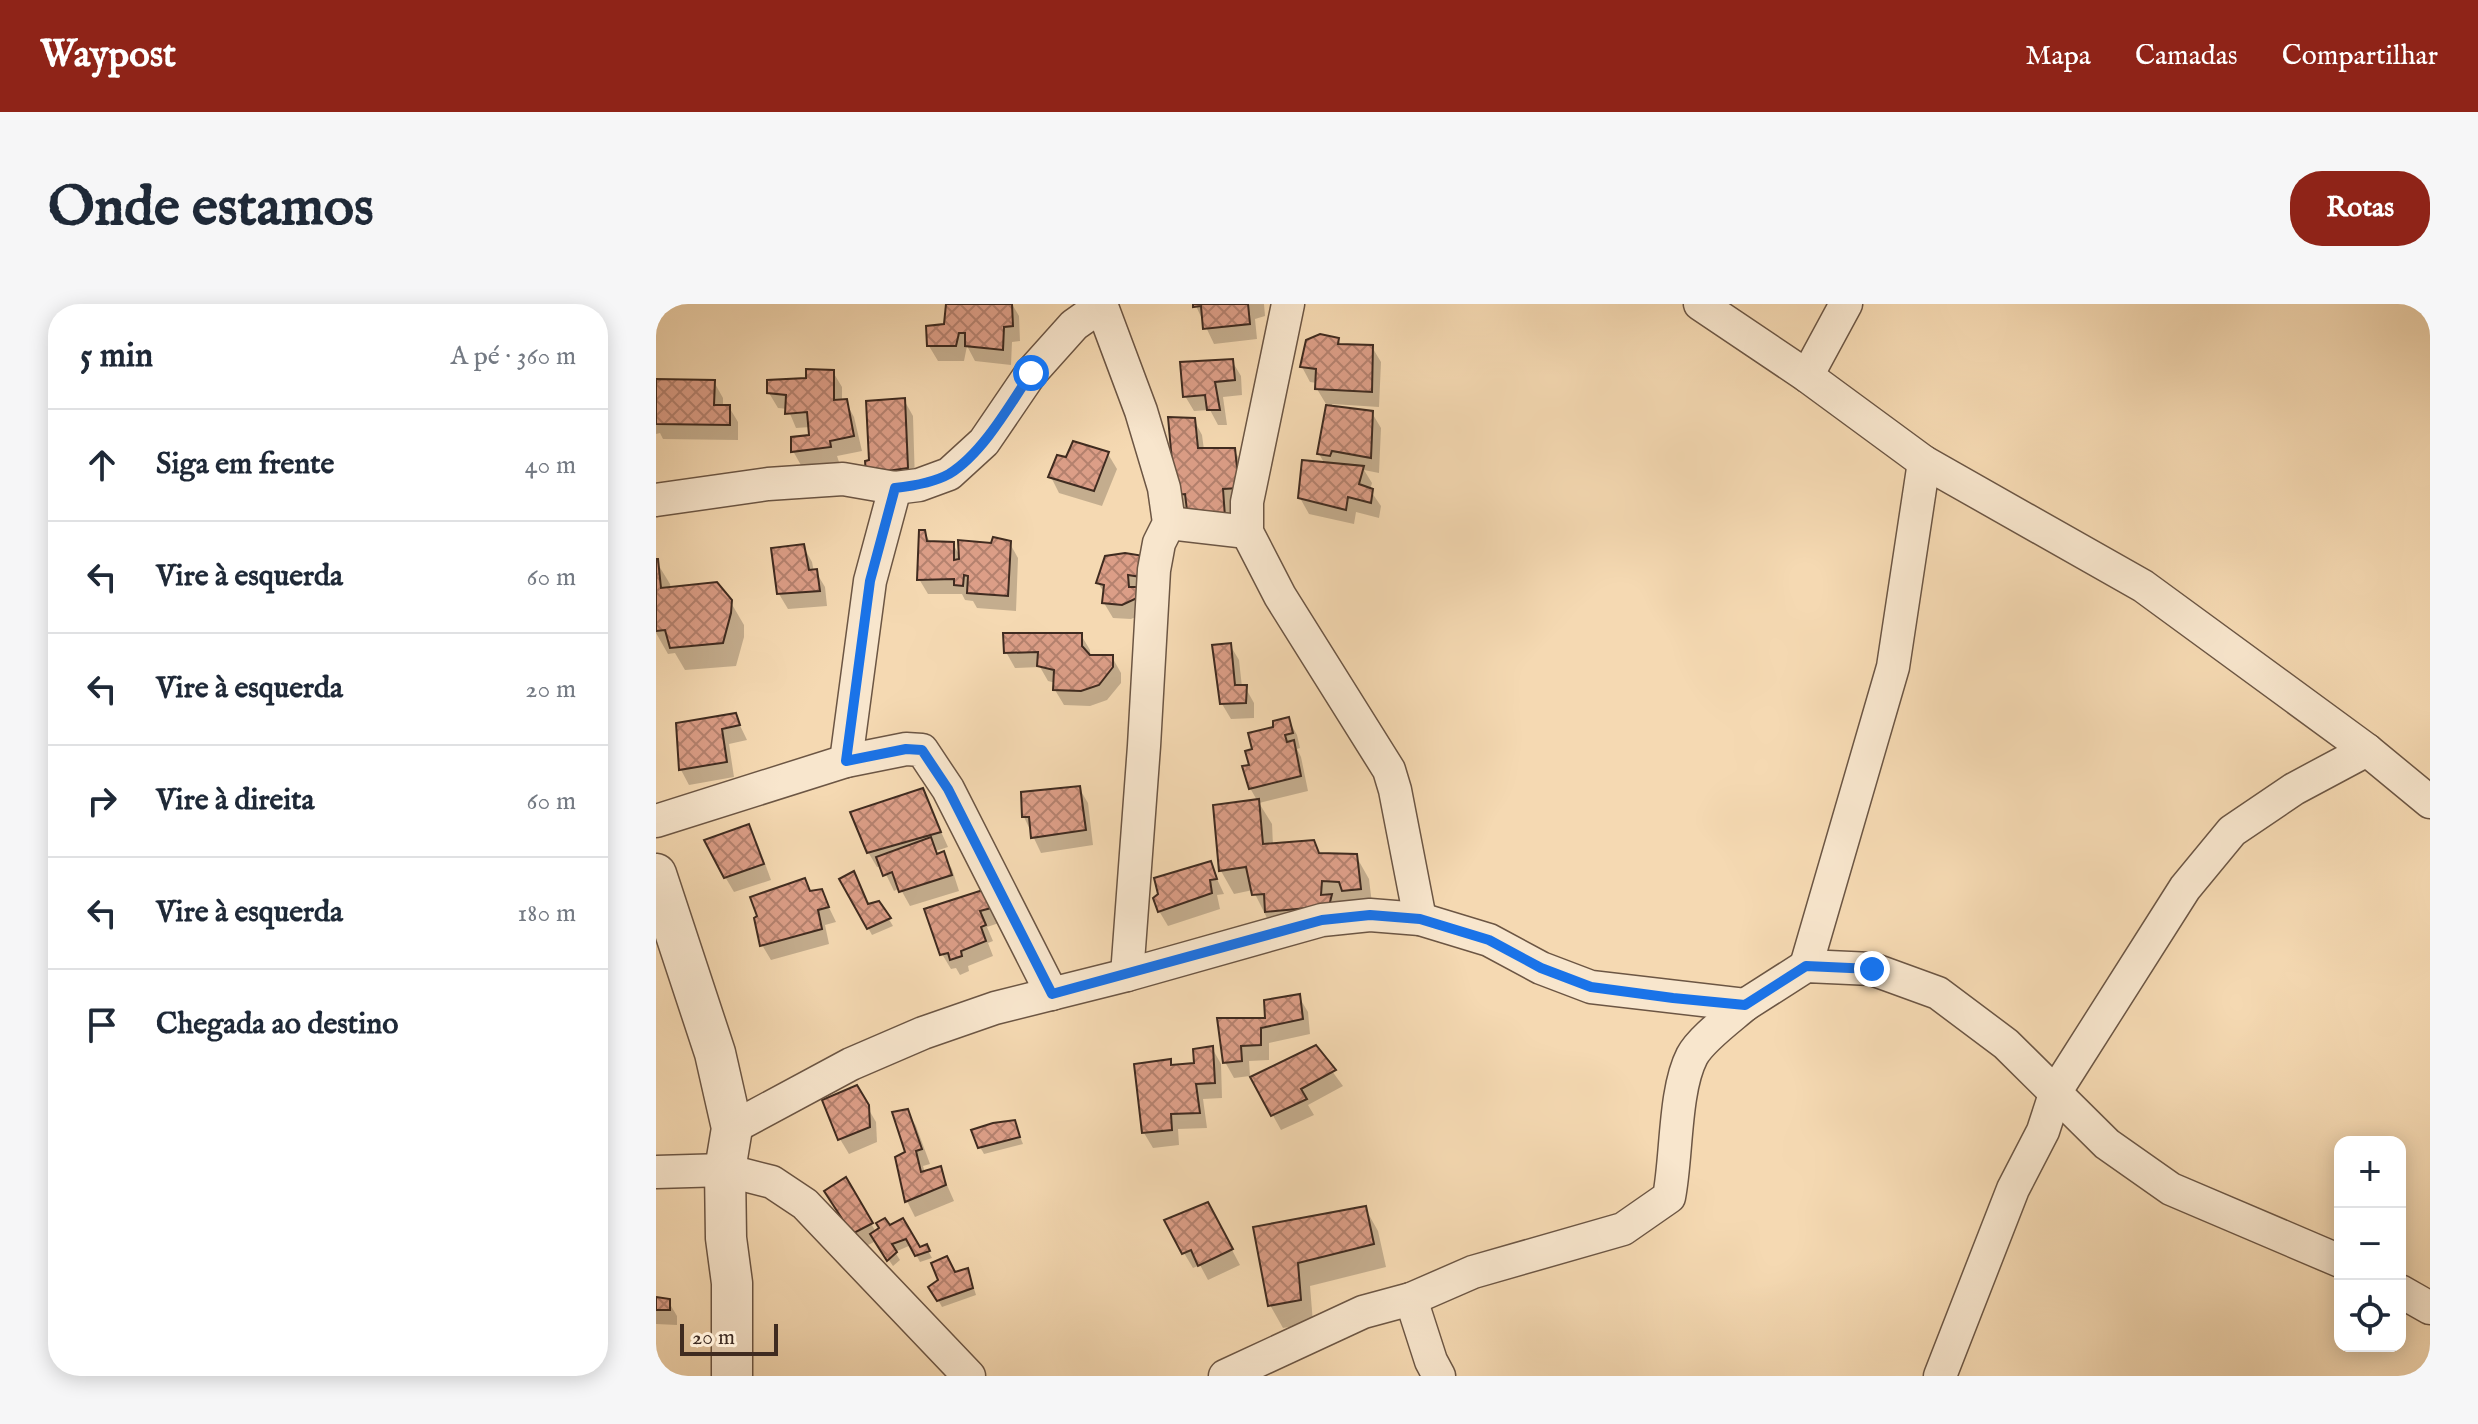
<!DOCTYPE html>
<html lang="pt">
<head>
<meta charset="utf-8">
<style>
	body { margin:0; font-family:"IM FELL English",serif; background:#f6f6f7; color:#1f2937 }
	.controls { position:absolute; right:24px; bottom:24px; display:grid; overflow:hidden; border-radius:16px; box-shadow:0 4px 20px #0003 }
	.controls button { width:72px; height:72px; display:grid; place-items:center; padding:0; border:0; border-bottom:2px solid #e0e1e3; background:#fff; color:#1f2937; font:40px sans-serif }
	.scale { position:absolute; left:24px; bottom:20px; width:98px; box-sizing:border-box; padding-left:8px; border:4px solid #3f2b20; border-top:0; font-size:22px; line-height:28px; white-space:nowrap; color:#3f2b20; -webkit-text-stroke:6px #f8e6cd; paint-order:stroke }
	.stop { position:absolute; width:24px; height:24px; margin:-18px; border:6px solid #1a73e8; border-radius:50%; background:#fff }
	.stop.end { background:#1a73e8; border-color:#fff; box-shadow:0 2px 8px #0008 }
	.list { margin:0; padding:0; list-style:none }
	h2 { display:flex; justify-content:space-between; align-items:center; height:104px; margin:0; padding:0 32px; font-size:34px }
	h2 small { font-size:26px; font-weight:400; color:#747a83 }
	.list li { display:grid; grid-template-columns:52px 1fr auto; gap:24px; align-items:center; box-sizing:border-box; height:112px; padding:0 32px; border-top:2px solid #e0e1e3 }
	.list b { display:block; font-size:30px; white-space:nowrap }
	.list em { font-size:26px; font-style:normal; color:#747a83 }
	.icon { flex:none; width:44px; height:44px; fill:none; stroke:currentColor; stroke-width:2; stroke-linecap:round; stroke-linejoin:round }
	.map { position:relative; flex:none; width:1774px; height:1072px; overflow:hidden; border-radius:32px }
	header { display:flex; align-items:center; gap:48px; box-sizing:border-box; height:112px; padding:0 40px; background:#8f2418; color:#fff }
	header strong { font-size:38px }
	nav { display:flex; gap:44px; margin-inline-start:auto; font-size:28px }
	.intro { display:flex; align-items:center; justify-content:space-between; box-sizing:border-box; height:192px; padding:0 48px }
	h1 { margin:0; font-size:56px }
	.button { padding:20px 36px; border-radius:32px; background:#8f2418; color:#fff; font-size:28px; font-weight:700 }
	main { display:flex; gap:48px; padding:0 48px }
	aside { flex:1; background:#fff; border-radius:32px; box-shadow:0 4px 20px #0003 }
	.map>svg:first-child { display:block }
</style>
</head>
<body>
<header>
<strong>Waypost</strong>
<nav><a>Mapa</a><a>Camadas</a><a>Compartilhar</a></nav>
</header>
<div class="intro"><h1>Onde estamos</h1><a class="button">Rotas</a></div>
<main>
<aside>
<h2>5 min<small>A pé · 360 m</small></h2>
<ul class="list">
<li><svg class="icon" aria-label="ahead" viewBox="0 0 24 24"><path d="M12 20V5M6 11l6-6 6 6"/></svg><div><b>Siga em frente</b></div><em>40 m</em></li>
<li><svg class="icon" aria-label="left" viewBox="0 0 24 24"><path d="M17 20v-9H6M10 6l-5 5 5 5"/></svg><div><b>Vire à esquerda</b></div><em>60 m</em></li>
<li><svg class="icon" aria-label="left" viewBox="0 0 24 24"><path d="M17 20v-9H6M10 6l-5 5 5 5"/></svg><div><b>Vire à esquerda</b></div><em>20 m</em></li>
<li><svg class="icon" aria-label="right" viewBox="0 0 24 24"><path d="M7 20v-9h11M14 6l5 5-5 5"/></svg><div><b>Vire à direita</b></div><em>60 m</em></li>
<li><svg class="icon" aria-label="left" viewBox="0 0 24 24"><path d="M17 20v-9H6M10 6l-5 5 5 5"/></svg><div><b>Vire à esquerda</b></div><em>180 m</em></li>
<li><svg class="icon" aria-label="arrive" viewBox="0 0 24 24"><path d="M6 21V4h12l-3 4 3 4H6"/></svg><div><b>Chegada ao destino</b></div></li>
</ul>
</aside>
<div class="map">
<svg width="1774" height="1072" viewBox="0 0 1774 1072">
	<defs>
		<pattern id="building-cross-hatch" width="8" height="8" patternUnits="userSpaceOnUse" patternTransform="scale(2)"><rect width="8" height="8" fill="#dc9e87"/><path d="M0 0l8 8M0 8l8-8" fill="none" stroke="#b4816e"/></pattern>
	</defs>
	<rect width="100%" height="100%" fill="#f5d9b2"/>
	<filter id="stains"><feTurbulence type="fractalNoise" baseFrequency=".0025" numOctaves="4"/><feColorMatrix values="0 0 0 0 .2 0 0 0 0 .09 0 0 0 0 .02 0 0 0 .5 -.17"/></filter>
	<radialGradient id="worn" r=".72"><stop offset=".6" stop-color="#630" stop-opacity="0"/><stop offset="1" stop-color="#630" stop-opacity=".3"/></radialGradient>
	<g fill="#0003">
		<path d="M 292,0 L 356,0 L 363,12 L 364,37 L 356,38 L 355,61 L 319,57 L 311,42 L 308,57 L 282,57 L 273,42 L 290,21 Z"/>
		<path d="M 539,0 L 608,0 L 609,12 L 599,15 L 601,35 L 558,40 Z"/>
		<path d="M 682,36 L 686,42 L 716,43 L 725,58 L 723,103 L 676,100 L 676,104 L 716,109 L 725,124 L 723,169 L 708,166 L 716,179 L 714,186 L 725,202 L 723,214 L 700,208 L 698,220 L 653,210 L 644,194 L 669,160 L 663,150 L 673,100 L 670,100 L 661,85 L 661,79 L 654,78 L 646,63 Z"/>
		<path d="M 576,57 L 585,72 L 586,91 L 567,93 L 571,121 L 562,121 L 554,106 L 538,107 L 529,92 Z"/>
		<path d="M 177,68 L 186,83 L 186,98 L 189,97 L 198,113 L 206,147 L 181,152 L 183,158 L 146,163 L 137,147 L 155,133 L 154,123 L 140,124 L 132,105 L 122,104 L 113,89 Z"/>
		<path d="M 0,77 L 58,78 L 67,94 L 67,103 L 73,103 L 82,118 L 82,136 L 7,135 L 4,129 L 0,130 Z"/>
		<path d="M 248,96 L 257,112 L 259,179 L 220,184 L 215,157 Z"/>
		<path d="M 538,116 L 546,131 L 548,146 L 578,146 L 587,161 L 590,199 L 575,200 L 576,228 L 529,206 L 521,191 Z"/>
		<path d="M 452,150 L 461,165 L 446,202 L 403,189 L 395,173 L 412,156 Z"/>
		<path d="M 268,228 L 275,239 L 297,240 L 305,254 L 336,241 L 353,238 L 362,254 L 360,307 L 321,304 L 317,297 L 309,296 L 306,290 L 272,290 L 263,275 Z"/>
		<path d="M 147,242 L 156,258 L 158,268 L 160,268 L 169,283 L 171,302 L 132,305 L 123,290 Z"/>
		<path d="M 487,254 L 489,309 L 475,315 L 457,314 L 448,299 L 449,290 L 442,279 Z"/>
		<path d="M 0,257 L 14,280 L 15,285 L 74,297 L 88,321 L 88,333 L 80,362 L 29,366 L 19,349 L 12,350 L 0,329 Z"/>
		<path d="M 425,331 L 434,346 L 434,353 L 456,353 L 465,369 L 465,379 L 451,396 L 434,402 L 408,401 L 399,386 L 400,379 L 392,377 L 384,363 L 359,364 L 350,348 Z"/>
		<path d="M 574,341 L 583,356 L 586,383 L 589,383 L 598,399 L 598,414 L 575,415 L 566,400 Z"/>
		<path d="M 79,411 L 91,436 L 73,440 L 78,473 L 33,481 L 25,466 Z"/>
		<path d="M 632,415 L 641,431 L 644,444 L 641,445 L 645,453 L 652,487 L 603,499 L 616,520 L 617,542 L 657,538 L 665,551 L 700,552 L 713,575 L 717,608 L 624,630 L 615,613 L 611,614 L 597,586 L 578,590 L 565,567 L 560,503 L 602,498 L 594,484 L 598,447 Z"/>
		<path d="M 423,484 L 432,499 L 437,541 L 385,549 L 368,513 Z"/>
		<path d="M 266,486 L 292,543 L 280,547 L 283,551 L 287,550 L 296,565 L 303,587 L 254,602 L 244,584 L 238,587 L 226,562 L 221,563 L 212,548 Z"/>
		<path d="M 92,523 L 101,538 L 115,576 L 78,588 L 68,571 Z"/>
		<path d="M 554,560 L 568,590 L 561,591 L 564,605 L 512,622 L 503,607 Z"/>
		<path d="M 149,576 L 156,589 L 165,587 L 180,618 L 169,621 L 173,640 L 115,656 L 106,641 Z"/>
		<path d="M 186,576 L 212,602 L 223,599 L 237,622 L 216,631 Z"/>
		<path d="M 332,586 L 346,618 L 331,623 L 337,637 L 332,639 L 337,652 L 312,662 L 313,667 L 304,671 L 300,664 L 295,665 L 286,650 Z"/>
		<path d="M 643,693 L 652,708 L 654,730 L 613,739 L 613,756 L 593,757 L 594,772 L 578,774 L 569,758 L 563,716 L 611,716 Z"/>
		<path d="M 556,744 L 565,760 L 566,794 L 547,795 L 551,824 L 522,825 L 523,841 L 497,844 L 488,829 L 480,761 L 514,757 L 517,763 L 540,760 Z"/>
		<path d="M 659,744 L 687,782 L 652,801 L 658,811 L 625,826 L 596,774 Z"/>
		<path d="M 200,784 L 220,818 L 221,838 L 193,850 L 184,835 Z"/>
		<path d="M 251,807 L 260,822 L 274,860 L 267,862 L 269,869 L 284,865 L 298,897 L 259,913 L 251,897 L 241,854 L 252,850 Z"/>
		<path d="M 358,818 L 367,840 L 328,850 L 324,843 Z"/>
		<path d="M 189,876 L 220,928 L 246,917 L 264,945 L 270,943 L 276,954 L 264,958 L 255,941 L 239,948 L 244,956 L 237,962 L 220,937 L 206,944 L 179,903 Z"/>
		<path d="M 709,904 L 722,927 L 730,963 L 654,982 L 657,1019 L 627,1024 L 614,1001 L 600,925 Z"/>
		<path d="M 560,916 L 584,961 L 552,976 L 544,961 L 537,964 L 528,949 Z"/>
		<path d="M 312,966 L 320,991 L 286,1003 L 275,983 Z"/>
		<path d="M 0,995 L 12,997 L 21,1012 L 21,1021 L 0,1020 Z"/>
	</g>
	<g fill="url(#building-cross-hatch)" stroke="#3f2b20" stroke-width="2">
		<path d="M 290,0 L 356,0 L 357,22 L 348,23 L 347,46 L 309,42 L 309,29 L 303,29 L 300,42 L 271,42 L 270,22 L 288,20 Z"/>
		<path d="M 537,0 L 592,0 L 594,20 L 547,25 L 545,2 L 537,3 Z"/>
		<path d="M 664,30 L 683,34 L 682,40 L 717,41 L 716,88 L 659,85 L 660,65 L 644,63 L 650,36 Z"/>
		<path d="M 577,55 L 579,76 L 559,78 L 564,106 L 551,106 L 549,91 L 527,93 L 524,58 Z"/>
		<path d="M 150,65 L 178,66 L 178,96 L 191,95 L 198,132 L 174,137 L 175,143 L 135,148 L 135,133 L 153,131 L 151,108 L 129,110 L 130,91 L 111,89 L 111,76 L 150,74 Z"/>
		<path d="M 0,75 L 59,76 L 58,101 L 74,101 L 74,121 L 0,120 Z"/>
		<path d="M 249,94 L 252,164 L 210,170 L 209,157 L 213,156 L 210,97 Z"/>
		<path d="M 670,101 L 717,107 L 715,154 L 676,147 L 674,152 L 661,150 Z"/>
		<path d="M 512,113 L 539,114 L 542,144 L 579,144 L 583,184 L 567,185 L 569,213 L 532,214 L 529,190 L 519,191 Z"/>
		<path d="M 417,137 L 453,148 L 438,187 L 392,173 L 401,151 L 410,153 Z"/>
		<path d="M 646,156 L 708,162 L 703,180 L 717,185 L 715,199 L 692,193 L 690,206 L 642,194 Z"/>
		<path d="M 263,226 L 269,226 L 271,237 L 298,238 L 298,256 L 303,255 L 302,236 L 335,239 L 337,233 L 355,237 L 352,292 L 311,289 L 312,272 L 308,271 L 307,282 L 298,281 L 298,275 L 261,276 Z"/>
		<path d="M 148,240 L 153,266 L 161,265 L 164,287 L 121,290 L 115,244 Z"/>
		<path d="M 469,249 L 488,252 L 491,274 L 472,271 L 473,283 L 483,283 L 481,294 L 466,301 L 446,299 L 448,281 L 440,279 L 449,252 Z"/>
		<path d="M 0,255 L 2,255 L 5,284 L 61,278 L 76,296 L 75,309 L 67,339 L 14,344 L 9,326 L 0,327 Z"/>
		<path d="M 347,329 L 426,329 L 426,342 L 434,351 L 457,351 L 457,363 L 443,381 L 425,387 L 397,386 L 398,366 L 381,362 L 382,348 L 348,349 Z"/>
		<path d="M 575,339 L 579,381 L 591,381 L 590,399 L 564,400 L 556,341 Z"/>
		<path d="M 80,409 L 84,421 L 66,425 L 71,458 L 23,466 L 20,419 Z"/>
		<path d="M 633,413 L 637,429 L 629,431 L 631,438 L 638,436 L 645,472 L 593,485 L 586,462 L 593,461 L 589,447 L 596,445 L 592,429 L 617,423 L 617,417 Z"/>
		<path d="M 424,482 L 430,526 L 375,534 L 373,513 L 366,513 L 365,488 Z"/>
		<path d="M 267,484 L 285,528 L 211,549 L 194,508 Z"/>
		<path d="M 603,495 L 607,540 L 658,536 L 663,549 L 701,550 L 705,585 L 686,587 L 683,578 L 666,577 L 665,591 L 676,590 L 673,602 L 609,608 L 608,590 L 596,591 L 590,563 L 563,567 L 557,501 Z"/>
		<path d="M 93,520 L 108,560 L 68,574 L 48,536 Z"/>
		<path d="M 275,533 L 281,550 L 288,547 L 296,571 L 243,588 L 236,568 L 227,572 L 220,553 Z"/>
		<path d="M 555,557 L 561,575 L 554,576 L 556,589 L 502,608 L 497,594 L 502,590 L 498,574 Z"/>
		<path d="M 198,567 L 212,600 L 223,597 L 235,614 L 211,625 L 183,575 Z"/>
		<path d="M 149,574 L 154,587 L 166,585 L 173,603 L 162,606 L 166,625 L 104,642 L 98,614 L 101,612 L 94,593 Z"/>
		<path d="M 333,584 L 339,603 L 324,607 L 330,621 L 325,623 L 330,637 L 305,647 L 306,652 L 294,656 L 292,649 L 284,651 L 268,605 Z"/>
		<path d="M 644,690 L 647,715 L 605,724 L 605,741 L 585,742 L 586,757 L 567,759 L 561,714 L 609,714 L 608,696 Z"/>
		<path d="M 660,741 L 680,766 L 645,785 L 651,795 L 615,812 L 594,773 Z"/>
		<path d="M 557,742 L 559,779 L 540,780 L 544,809 L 515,810 L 516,826 L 486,829 L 478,760 L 515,755 L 515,761 L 538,759 L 537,745 Z"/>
		<path d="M 201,781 L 213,801 L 214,823 L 182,836 L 166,796 Z"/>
		<path d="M 252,805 L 266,845 L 260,847 L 265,868 L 285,862 L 290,881 L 249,898 L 239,853 L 249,848 L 236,808 Z"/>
		<path d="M 359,816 L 364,833 L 322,844 L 315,826 L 337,819 Z"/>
		<path d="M 190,873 L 217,919 L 196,930 L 168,887 Z"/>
		<path d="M 552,898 L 577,945 L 542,962 L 535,946 L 526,950 L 508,916 Z"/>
		<path d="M 710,902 L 718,940 L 642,959 L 645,996 L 612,1002 L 597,923 Z"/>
		<path d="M 229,914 L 234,921 L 247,914 L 264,943 L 271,940 L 274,947 L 259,952 L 250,935 L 236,940 L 241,948 L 231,957 L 214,930 L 223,924 L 220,919 Z"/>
		<path d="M 291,952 L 299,968 L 312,964 L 317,984 L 281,997 L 272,983 L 282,976 L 275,959 Z"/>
		<path d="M 0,993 L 14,995 L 14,1006 L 0,1006 Z"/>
	</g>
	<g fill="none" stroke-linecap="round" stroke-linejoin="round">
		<g stroke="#6c5644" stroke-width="35">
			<g id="minor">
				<path d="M 445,0 L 485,107 L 508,184 L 513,219 L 503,239 L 498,266 L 488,442 L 471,671"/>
				<path d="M 632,0 L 591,198 L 591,228 L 624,292 L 733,466 L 739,486 L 764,615"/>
				<path d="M 1044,0 L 1151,72 L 1268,158 L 1487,282 L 1711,446 L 1774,498"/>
				<path d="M 1151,72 L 1190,0"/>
				<path d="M 0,196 L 112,180 L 187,175 L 239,184 L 263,181 L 293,170 L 328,138 L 375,69 L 418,21 L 445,2"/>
				<path d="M 513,219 L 591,228"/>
				<path d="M 190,457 L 214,277 L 239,184"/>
				<path d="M 0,517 L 190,457 L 250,445 L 266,446 L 292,485 L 396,690"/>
				<path d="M 1150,662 L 1237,363 L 1268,158"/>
				<path d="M 76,824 L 195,760 L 267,729 L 339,704 L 471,671 L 666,616 L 714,611 L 764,615 L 833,636 L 885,664 L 935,683 L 1089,701 L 1150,662 L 1216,665 L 1282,689 L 1350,740 L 1451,840 L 1515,885 L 1684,957"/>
				<path d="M 0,868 L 69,866 L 116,878 L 149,900 L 313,1072"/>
				<path d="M 1744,987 L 1774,1004"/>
				<path d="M 755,995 L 775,1057 L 783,1072"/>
				<path d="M 569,1072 L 707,1008 L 755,995 L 817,968 L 967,925 L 1013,893 C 1021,853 1018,787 1036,752 C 1045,735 1074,714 1089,701"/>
				<path d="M 1284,1072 L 1357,885 L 1387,827 L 1400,787 L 1529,584 L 1576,527 L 1638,485 L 1711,446"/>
			</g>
		</g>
		<g stroke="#6c5644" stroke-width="43">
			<path id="tertiary" d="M 0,570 L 59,749 L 76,824 L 69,866 L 70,934 L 76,979 L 76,1072"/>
		</g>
		<use href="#minor" stroke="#f8e6cd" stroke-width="32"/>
		<use href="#tertiary" stroke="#f8e6cd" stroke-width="40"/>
	</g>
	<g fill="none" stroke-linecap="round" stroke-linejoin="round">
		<path stroke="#1a73e8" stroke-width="10" d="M 375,69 C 354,101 326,150 293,170 C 277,179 257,182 239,184 L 214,277 L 190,457 L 250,445 L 266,446 L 292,485 L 396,690 L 666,616 L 714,611 L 764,615 L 833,636 L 885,664 L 935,683 L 1017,694 L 1089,701 L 1150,662 L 1216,665"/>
	</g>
	<rect width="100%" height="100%" filter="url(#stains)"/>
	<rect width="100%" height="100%" fill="url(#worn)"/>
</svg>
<div class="controls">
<button>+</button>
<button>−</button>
<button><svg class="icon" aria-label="locate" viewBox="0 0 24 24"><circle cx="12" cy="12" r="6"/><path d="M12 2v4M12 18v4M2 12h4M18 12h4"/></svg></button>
</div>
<div class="scale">20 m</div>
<div class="stop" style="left:375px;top:69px"></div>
<div class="stop end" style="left:1216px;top:665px"></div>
</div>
</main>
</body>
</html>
